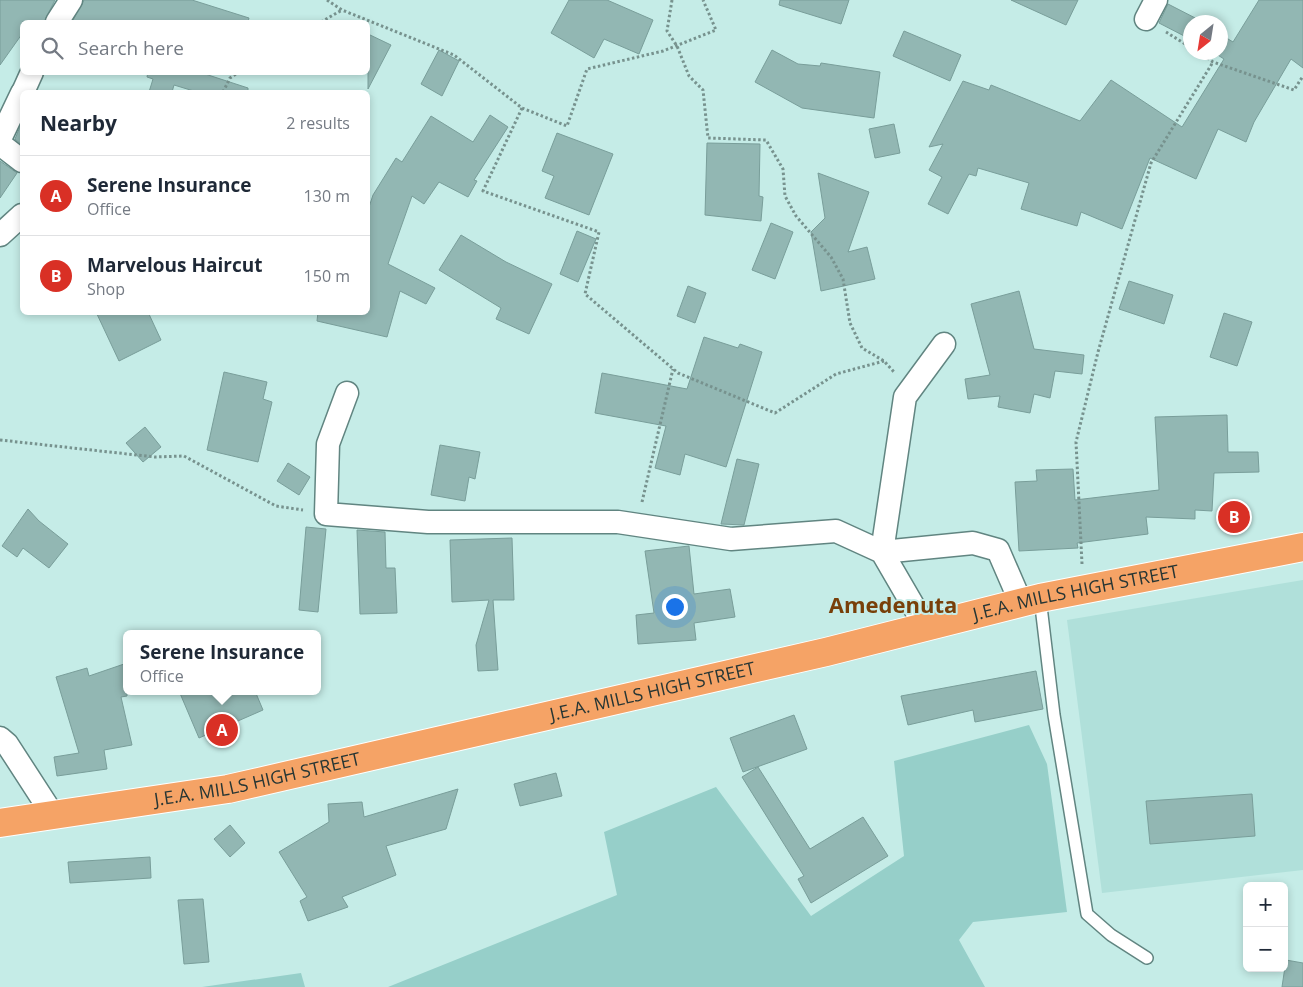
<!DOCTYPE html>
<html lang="en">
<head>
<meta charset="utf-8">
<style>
	body { margin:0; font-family:"Open Sans",sans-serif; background:#f6f6f7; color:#1f2937 }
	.controls { position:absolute; right:15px; bottom:15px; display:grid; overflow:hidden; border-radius:8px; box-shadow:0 2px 8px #0003 }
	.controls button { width:45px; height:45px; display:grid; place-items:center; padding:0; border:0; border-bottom:1px solid #e0e1e3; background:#fff; color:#1f2937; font:25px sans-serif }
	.compass { position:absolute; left:1183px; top:15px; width:45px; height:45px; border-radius:50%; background:#fff; box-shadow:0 2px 8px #0003; rotate:210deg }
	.you { position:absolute; left:674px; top:606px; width:18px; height:18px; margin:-12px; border:4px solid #fff; border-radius:50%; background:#1a73e8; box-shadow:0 0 0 8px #1a73e833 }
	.badge { display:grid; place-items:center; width:32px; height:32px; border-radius:50%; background:#d93025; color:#fff; font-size:16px; font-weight:700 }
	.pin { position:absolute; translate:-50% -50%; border:2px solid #fff; box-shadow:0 1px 5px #0006 }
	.popup { position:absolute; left:123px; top:630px; width:198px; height:65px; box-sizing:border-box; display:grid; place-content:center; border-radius:8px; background:#fff; filter:drop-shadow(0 1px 4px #0005); font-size:16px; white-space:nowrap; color:#747a83 }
	.popup b { font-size:19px; color:#1f2937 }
	.popup::after { content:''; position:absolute; left:50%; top:100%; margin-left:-10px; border:10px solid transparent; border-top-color:#fff }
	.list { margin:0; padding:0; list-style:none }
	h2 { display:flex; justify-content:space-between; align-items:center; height:65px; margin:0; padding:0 20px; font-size:21px }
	h2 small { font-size:16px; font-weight:400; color:#747a83 }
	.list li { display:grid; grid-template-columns:32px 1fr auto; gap:15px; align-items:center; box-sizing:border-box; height:80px; padding:0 20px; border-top:1px solid #e0e1e3 }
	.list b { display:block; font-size:19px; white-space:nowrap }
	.list p { margin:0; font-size:16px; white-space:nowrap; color:#747a83 }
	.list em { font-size:16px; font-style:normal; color:#747a83 }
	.icon { flex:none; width:28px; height:28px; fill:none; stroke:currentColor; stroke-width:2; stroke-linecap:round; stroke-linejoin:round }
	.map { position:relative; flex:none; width:1303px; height:987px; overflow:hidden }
	.search { position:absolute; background:#fff; box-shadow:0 2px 8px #0003; left:20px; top:20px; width:350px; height:55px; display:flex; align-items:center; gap:12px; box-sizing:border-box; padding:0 18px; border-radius:8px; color:#747a83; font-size:19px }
	.panel { position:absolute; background:#fff; box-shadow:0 2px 8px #0003; left:20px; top:90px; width:350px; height:225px; border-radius:8px }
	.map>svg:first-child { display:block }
</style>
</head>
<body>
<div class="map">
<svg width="1303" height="987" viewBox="0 0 1303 987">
	<rect width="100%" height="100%" fill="#c5ece7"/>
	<path fill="#b0e0da" d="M 1303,580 L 1303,870 L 1102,893 L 1067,620 Z"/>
	<g fill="#96cfc9">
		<path d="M 1029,725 L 1047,764 L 1067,912 L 973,922 L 959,940 L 985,987 L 388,987 L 617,895 L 604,832 L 716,787 L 811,916 L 904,856 L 894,761 Z"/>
		<path d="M 301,973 L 305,987 L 202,987 Z"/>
	</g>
	<g fill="#92b7b3" stroke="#799e9a">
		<path d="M 0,0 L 55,0 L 44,22 L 22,22 L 22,34 L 0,65 Z"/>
		<path d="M 84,0 L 192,0 L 249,18 L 248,22 L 72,22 Z"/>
		<path d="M 569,0 L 607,0 L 653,20 L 639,54 L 604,39 L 594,58 L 551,33 Z"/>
		<path d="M 780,0 L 849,0 L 841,24 L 779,5 Z"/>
		<path d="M 1011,0 L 1078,0 L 1066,25 Z"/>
		<path d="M 1259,0 L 1303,0 L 1303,68 L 1291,59 L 1254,122 L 1246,142 L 1218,129 L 1196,179 L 1150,158 L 1122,229 L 1081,212 L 1077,226 L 1021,209 L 1029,183 L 978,168 L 976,176 L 969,174 L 948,214 L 928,204 L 942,177 L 929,170 L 943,144 L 929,147 L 963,81 L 989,90 L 991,85 L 1080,121 L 1111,80 L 1182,127 L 1224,59 L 1213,52 L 1220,52 L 1220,34 L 1233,42 Z"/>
		<path d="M 1168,4 L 1203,22 L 1190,22 L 1190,39 L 1159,23 Z"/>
		<path d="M 904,31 L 961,55 L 950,81 L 893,56 Z"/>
		<path d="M 368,34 L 391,45 L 368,89 Z"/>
		<path d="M 439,50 L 459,61 L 442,96 L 421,84 Z"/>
		<path d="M 772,50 L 798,64 L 820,66 L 821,63 L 880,72 L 874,118 L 802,108 L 755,82 Z"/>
		<path d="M 148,72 L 199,72 L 248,88 L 248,92 L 197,92 L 174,85 L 172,92 L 149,92 L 153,79 L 147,77 Z"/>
		<path d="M 490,115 L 508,127 L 474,180 L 477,181 L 468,197 L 439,182 L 424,204 L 412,196 L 388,264 L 435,288 L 426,304 L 400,291 L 387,337 L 317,321 L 318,312 L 368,312 L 368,210 L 373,195 L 396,158 L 402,162 L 431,116 L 473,142 Z"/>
		<path d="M 22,122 L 22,145 L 15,139 Z"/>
		<path d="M 894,124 L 900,153 L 875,158 L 869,129 Z"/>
		<path d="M 557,133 L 613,154 L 589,215 L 545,198 L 554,176 L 542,171 Z"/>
		<path d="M 707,143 L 760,144 L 759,196 L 763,197 L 761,221 L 705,215 Z"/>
		<path d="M 0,161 L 17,173 L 0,198 Z"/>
		<path d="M 818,173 L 869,192 L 848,252 L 867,247 L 875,279 L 821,291 L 811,232 L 825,218 Z"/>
		<path d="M 771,223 L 793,232 L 775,279 L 752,270 Z"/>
		<path d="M 577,231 L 596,239 L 578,282 L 560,274 Z"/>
		<path d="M 461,235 L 506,262 L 552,284 L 529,334 L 496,319 L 501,308 L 439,270 Z"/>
		<path d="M 1129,281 L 1173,295 L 1164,324 L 1119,309 Z"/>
		<path d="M 688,286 L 706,293 L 695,323 L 677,316 Z"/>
		<path d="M 1019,291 L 1034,349 L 1084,355 L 1082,374 L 1055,371 L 1050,398 L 1034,394 L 1030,413 L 998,407 L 1000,396 L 968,399 L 965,379 L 990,375 L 971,304 Z"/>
		<path d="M 96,312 L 148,312 L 161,340 L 119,361 Z"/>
		<path d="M 1224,313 L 1252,322 L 1237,366 L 1210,357 Z"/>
		<path d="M 704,337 L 738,348 L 740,344 L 762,352 L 726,467 L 685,454 L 680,475 L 655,468 L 666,426 L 595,413 L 602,373 L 687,389 Z"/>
		<path d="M 224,372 L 267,382 L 263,399 L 272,402 L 258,462 L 207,450 Z"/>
		<path d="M 1227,415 L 1228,452 L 1258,452 L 1259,472 L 1214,473 L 1212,511 L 1195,510 L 1195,519 L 1146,517 L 1148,534 L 1077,543 L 1078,548 L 1019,551 L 1015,482 L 1037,481 L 1036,470 L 1073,469 L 1075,500 L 1159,490 L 1155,417 Z"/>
		<path d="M 145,427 L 161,447 L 143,462 L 126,443 Z"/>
		<path d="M 440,445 L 480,452 L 475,479 L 469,477 L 465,501 L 431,495 Z"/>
		<path d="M 737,459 L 759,464 L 744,525 L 721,524 Z"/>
		<path d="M 288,463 L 310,477 L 299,495 L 277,481 Z"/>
		<path d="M 28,509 L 39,521 L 68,544 L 49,568 L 23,548 L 17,557 L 2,546 Z"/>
		<path d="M 306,527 L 326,529 L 318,612 L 299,610 Z"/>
		<path d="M 357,530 L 385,532 L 386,568 L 395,568 L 397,613 L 360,614 Z"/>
		<path d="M 512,538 L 514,600 L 493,600 L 498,670 L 478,671 L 476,645 L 489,600 L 452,602 L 450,540 Z"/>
		<path d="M 689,546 L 694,594 L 730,589 L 735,617 L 694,623 L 696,640 L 638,644 L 636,615 L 654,613 L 645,551 Z"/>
		<path d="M 127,663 L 127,696 L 121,697 L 132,745 L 104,750 L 107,769 L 57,776 L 54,757 L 79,753 L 56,677 L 87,668 L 89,676 Z"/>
		<path d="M 1036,671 L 1043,709 L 975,722 L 973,710 L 908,725 L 901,696 Z"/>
		<path d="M 179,691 L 255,691 L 263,710 L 199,738 Z"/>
		<path d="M 794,715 L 807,749 L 743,772 L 730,738 Z"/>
		<path d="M 758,767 L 810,849 L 863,817 L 888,856 L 811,903 L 798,879 L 804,876 L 742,777 Z"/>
		<path d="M 556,773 L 562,796 L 520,806 L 514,784 Z"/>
		<path d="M 458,789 L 446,829 L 386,846 L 396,875 L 342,897 L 348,907 L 308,921 L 300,901 L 307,897 L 279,852 L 329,822 L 328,804 L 362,802 L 364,817 Z"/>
		<path d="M 1252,794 L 1255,836 L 1150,844 L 1146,801 Z"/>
		<path d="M 230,825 L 245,843 L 230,857 L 214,839 Z"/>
		<path d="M 150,857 L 151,878 L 70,883 L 68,862 Z"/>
		<path d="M 203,899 L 209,962 L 184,964 L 178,900 Z"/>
		<path d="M 1286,960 L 1303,963 L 1303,987 L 1282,987 Z"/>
	</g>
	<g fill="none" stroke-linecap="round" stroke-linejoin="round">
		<g stroke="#618581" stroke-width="14">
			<path id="lane" d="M 1040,598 L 1054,715 L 1087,914 L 1111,935 L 1147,958"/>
		</g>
		<g stroke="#618581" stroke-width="25">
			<g id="street">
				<path d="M 1146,19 L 1156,0"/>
				<path d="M 57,22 L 71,0"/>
				<path d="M 23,92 L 32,72"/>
				<path d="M 0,139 L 22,93"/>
				<path d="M 0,144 L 22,161"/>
				<path d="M 0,235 L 22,215"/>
				<path d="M 944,344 L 905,397 L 882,552 L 973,543 L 998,550 L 1021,603"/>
				<path d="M 347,393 L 328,444 L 326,514 L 428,522 L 618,522 L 731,539 L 836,531 L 882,552 L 925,626"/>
				<path d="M 0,738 L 7,744 L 53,815"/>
			</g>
		</g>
		<g stroke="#fff" stroke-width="30">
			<g id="highway">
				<path id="s1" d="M 0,823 L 228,789 L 826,652 L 1040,598 L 1303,547"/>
			</g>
		</g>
		<g stroke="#77928e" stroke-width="3" stroke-dasharray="2.5 2.5" stroke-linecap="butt">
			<path d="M 327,0 L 342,10 L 454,55 L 522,108 L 567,126 L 587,69 L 663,51 L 716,30 L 703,0"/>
			<path d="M 672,0 L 667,31 L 677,46 L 689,76 L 703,90 L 708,138 L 766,140 L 783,169 L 785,196 L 796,216 L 831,257 L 843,279 L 850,323 L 862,348 L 884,361 L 894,372"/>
			<path d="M 321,22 L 342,10"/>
			<path d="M 1166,32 L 1190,47"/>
			<path d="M 1199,52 L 1213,62 L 1294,90 L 1303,76"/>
			<path d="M 223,92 L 230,78 L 239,72"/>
			<path d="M 522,108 L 483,191 L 599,232 L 585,294 L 678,373 L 775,413 L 836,374 L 884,361"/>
			<path d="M 0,440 L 155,457 L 184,456 L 276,506 L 303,510"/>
			<path d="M 642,502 L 673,369"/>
			<path d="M 1082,564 L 1076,442 L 1098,352 L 1151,163 L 1213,62"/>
		</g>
		<use href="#lane" stroke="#fff" stroke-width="11"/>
		<use href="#street" stroke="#fff" stroke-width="22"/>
		<use href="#highway" stroke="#f5a366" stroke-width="28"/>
	</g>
	<g text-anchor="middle" stroke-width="4" stroke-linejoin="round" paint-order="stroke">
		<g font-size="18" fill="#273634" stroke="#c5ece7">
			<text dy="6" stroke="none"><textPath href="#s1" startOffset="1101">J.E.A. MILLS HIGH STREET</textPath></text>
			<text dy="6" stroke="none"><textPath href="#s1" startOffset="666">J.E.A. MILLS HIGH STREET</textPath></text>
			<text dy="6" stroke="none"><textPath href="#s1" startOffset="261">J.E.A. MILLS HIGH STREET</textPath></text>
		</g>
		<g font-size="22" font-weight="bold" fill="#783f09" stroke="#c5ece7">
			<text x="893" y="613">Amedenuta</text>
		</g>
	</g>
</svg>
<div class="controls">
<button>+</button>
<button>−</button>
</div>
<svg class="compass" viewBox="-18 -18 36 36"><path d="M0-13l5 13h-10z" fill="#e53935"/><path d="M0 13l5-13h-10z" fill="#747a83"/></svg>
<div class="you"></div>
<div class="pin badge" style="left:222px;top:730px">A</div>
<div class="popup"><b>Serene Insurance</b>Office</div>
<div class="pin badge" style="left:1234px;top:517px">B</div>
<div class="search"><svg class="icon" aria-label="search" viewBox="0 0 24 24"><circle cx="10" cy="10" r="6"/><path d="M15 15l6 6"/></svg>Search here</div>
<section class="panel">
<h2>Nearby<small>2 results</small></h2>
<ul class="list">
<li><span class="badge">A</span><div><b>Serene Insurance</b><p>Office</p></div><em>130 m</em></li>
<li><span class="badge">B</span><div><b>Marvelous Haircut</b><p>Shop</p></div><em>150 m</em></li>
</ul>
</section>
</div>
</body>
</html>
